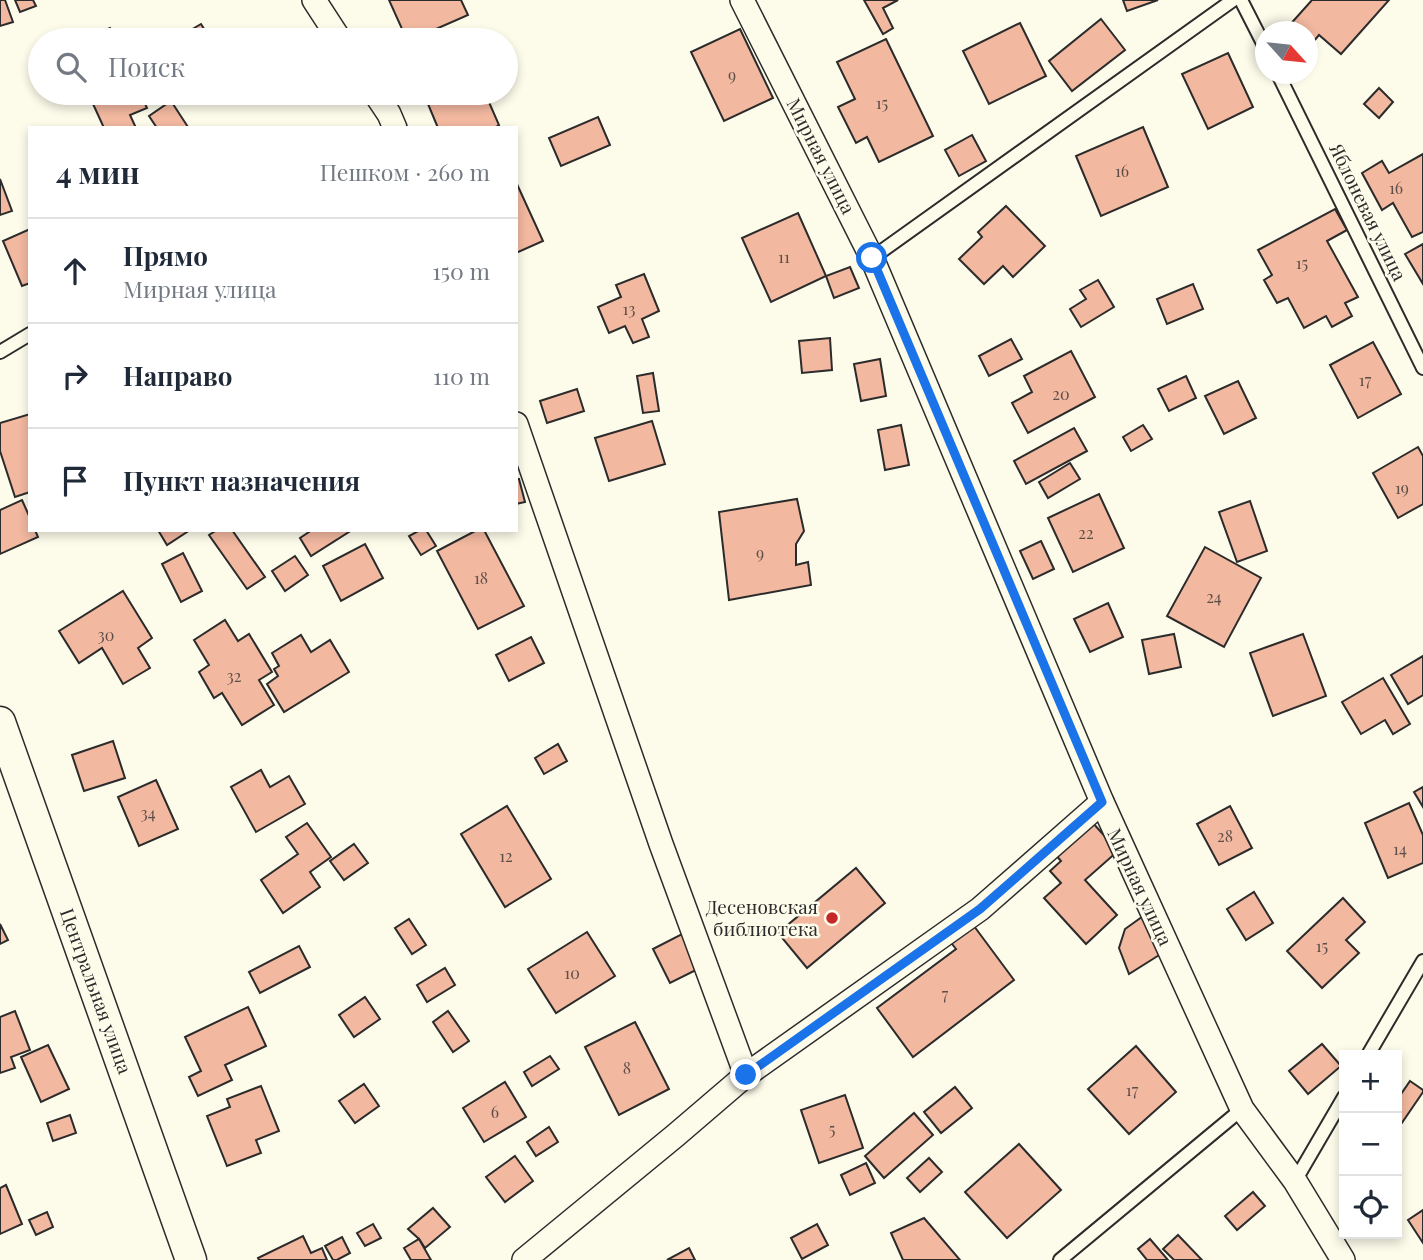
<!DOCTYPE html>
<html lang="ru">
<head>
<meta charset="utf-8">
<style>
	body { margin:0; font-family:"Playfair Display",serif; background:#f2f2f3; color:#1f2937 }
	.controls { position:absolute; right:21px; bottom:21px; display:grid; overflow:hidden; border-radius:0px; box-shadow:0 4px 10px #0003 }
	.controls button { width:63px; height:63px; display:grid; place-items:center; padding:0; border:0; border-bottom:2px solid #e0e1e3; background:#fff; color:#1f2937; font:35px sans-serif }
	.compass { position:absolute; left:1255px; top:21px; width:63px; height:63px; border-radius:50%; background:#fff; box-shadow:0 4px 10px #0003; rotate:117deg }
	.stop { position:absolute; width:21px; height:21px; margin:-16px; border:5px solid #1a73e8; border-radius:50%; background:#fff }
	.stop.end { background:#1a73e8; border-color:#fff; box-shadow:0 2px 7px #0008 }
	.list { margin:0; padding:0; list-style:none }
	h2 { display:flex; justify-content:space-between; align-items:center; height:91px; margin:0; padding:0 28px; font-size:30px }
	h2 small { font-size:23px; font-weight:400; color:#747a83 }
	.list li { display:grid; grid-template-columns:46px 1fr auto; gap:21px; align-items:center; box-sizing:border-box; height:105px; padding:0 28px; border-top:2px solid #e0e1e3 }
	.list b { display:block; font-size:26px; white-space:nowrap }
	.list p { margin:0; font-size:23px; white-space:nowrap; color:#747a83 }
	.list em { font-size:23px; font-style:normal; color:#747a83 }
	.icon { flex:none; width:38px; height:38px; fill:none; stroke:currentColor; stroke-width:2; stroke-linecap:round; stroke-linejoin:round }
	.map { position:relative; flex:none; width:1423px; height:1260px; overflow:hidden }
	.search { position:absolute; background:#fff; box-shadow:0 4px 10px #0003; left:28px; top:28px; width:490px; height:77px; display:flex; align-items:center; gap:18px; box-sizing:border-box; padding:0 24px; border-radius:38px; color:#747a83; font-size:26px }
	.panel { position:absolute; background:#fff; box-shadow:0 4px 10px #0003; left:28px; top:126px; width:490px; height:406px; border-radius:0px }
	.map>svg:first-child { display:block }
</style>
</head>
<body>
<div class="map">
<svg width="1423" height="1260" viewBox="0 0 1423 1260">
	<rect width="100%" height="100%" fill="#fdfbea"/>
	<g fill="#f2b8a0" stroke="#2b2b2b" stroke-width="2">
		<path d="M 0,0 L 5,0 L 13,22 L 0,26 Z"/>
		<path d="M 15,0 L 33,0 L 36,6 L 20,12 Z"/>
		<path d="M 389,0 L 461,0 L 468,15 L 411,40 L 407,40 Z"/>
		<path d="M 864,0 L 898,0 L 883,8 L 893,28 L 883,34 Z"/>
		<path d="M 1123,0 L 1158,0 L 1127,11 Z"/>
		<path d="M 1312,0 L 1389,0 L 1341,54 L 1319,35 L 1309,47 L 1308,32 L 1291,32 L 1287,28 Z"/>
		<path d="M 1101,19 L 1125,50 L 1072,91 L 1049,61 Z"/>
		<path d="M 1020,23 L 1046,76 L 989,104 L 963,51 Z"/>
		<path d="M 201,24 L 211,40 L 180,40 L 179,37 Z"/>
		<path d="M 110,28 L 115,40 L 81,40 Z"/>
		<path d="M 740,29 L 773,98 L 724,121 L 691,52 Z"/>
		<path d="M 886,39 L 933,136 L 879,162 L 867,137 L 856,143 L 838,107 L 855,99 L 837,62 Z"/>
		<path d="M 1228,53 L 1253,107 L 1208,129 L 1182,74 Z"/>
		<path d="M 1379,88 L 1393,102 L 1379,118 L 1364,104 Z"/>
		<path d="M 88,93 L 140,93 L 147,108 L 130,115 L 136,128 L 104,128 Z"/>
		<path d="M 454,93 L 485,93 L 499,125 L 494,128 L 438,128 L 428,104 Z"/>
		<path d="M 171,101 L 188,127 L 186,128 L 157,128 L 149,116 Z"/>
		<path d="M 598,117 L 610,145 L 561,166 L 549,138 Z"/>
		<path d="M 1143,127 L 1168,187 L 1101,216 L 1076,156 Z"/>
		<path d="M 972,135 L 986,161 L 959,176 L 945,150 Z"/>
		<path d="M 1423,154 L 1423,232 L 1412,237 L 1393,203 L 1382,210 L 1362,173 L 1382,161 L 1389,173 Z"/>
		<path d="M 0,179 L 12,211 L 0,215 Z"/>
		<path d="M 516,182 L 543,241 L 516,253 Z"/>
		<path d="M 1006,206 L 1045,246 L 1013,277 L 1003,266 L 984,284 L 959,259 L 982,237 L 978,232 Z"/>
		<path d="M 1335,209 L 1347,230 L 1327,241 L 1358,297 L 1345,303 L 1352,316 L 1332,327 L 1326,316 L 1304,328 L 1288,298 L 1277,303 L 1264,280 L 1272,275 L 1258,250 Z"/>
		<path d="M 798,213 L 826,276 L 771,302 L 742,238 Z"/>
		<path d="M 30,229 L 30,283 L 22,286 L 3,241 Z"/>
		<path d="M 1423,244 L 1423,284 L 1405,254 Z"/>
		<path d="M 850,267 L 859,288 L 834,298 L 826,276 Z"/>
		<path d="M 644,274 L 659,311 L 642,319 L 649,337 L 633,343 L 625,326 L 609,333 L 598,307 L 621,297 L 616,285 Z"/>
		<path d="M 1098,280 L 1114,307 L 1081,327 L 1070,309 L 1086,299 L 1080,290 Z"/>
		<path d="M 1193,284 L 1203,309 L 1167,324 L 1157,299 Z"/>
		<path d="M 830,338 L 832,370 L 802,373 L 799,341 Z"/>
		<path d="M 1011,339 L 1022,359 L 989,376 L 979,356 Z"/>
		<path d="M 1373,342 L 1401,394 L 1358,418 L 1330,365 Z"/>
		<path d="M 1071,351 L 1095,397 L 1028,433 L 1012,403 L 1032,392 L 1024,376 Z"/>
		<path d="M 880,359 L 886,396 L 861,401 L 854,364 Z"/>
		<path d="M 653,373 L 659,411 L 643,413 L 637,376 Z"/>
		<path d="M 1186,376 L 1196,398 L 1169,411 L 1158,389 Z"/>
		<path d="M 1238,381 L 1256,418 L 1224,434 L 1205,396 Z"/>
		<path d="M 577,389 L 584,411 L 547,423 L 540,401 Z"/>
		<path d="M 30,414 L 30,492 L 15,497 L 0,451 L 0,423 Z"/>
		<path d="M 652,421 L 665,464 L 609,481 L 595,438 Z"/>
		<path d="M 901,425 L 909,465 L 885,470 L 878,430 Z"/>
		<path d="M 1143,425 L 1152,439 L 1131,451 L 1123,437 Z"/>
		<path d="M 1074,428 L 1087,451 L 1026,484 L 1014,461 Z"/>
		<path d="M 1418,447 L 1423,456 L 1423,504 L 1398,518 L 1373,473 Z"/>
		<path d="M 1070,463 L 1080,479 L 1048,498 L 1039,482 Z"/>
		<path d="M 516,479 L 519,479 L 525,502 L 516,504 Z"/>
		<path d="M 1099,494 L 1124,548 L 1073,572 L 1048,518 Z"/>
		<path d="M 797,499 L 804,531 L 796,544 L 796,565 L 808,562 L 811,585 L 729,600 L 719,512 Z"/>
		<path d="M 22,500 L 30,518 L 30,530 L 35,530 L 38,537 L 0,554 L 0,510 Z"/>
		<path d="M 1250,501 L 1267,551 L 1237,562 L 1219,512 Z"/>
		<path d="M 158,530 L 190,530 L 167,545 Z"/>
		<path d="M 217,530 L 232,530 L 265,577 L 247,589 L 209,535 Z"/>
		<path d="M 312,530 L 352,530 L 311,556 L 300,538 Z"/>
		<path d="M 420,530 L 426,530 L 436,546 L 421,555 L 409,536 Z"/>
		<path d="M 477,530 L 484,530 L 524,606 L 478,629 L 437,551 Z"/>
		<path d="M 1041,541 L 1054,569 L 1033,579 L 1020,551 Z"/>
		<path d="M 365,544 L 383,578 L 341,601 L 323,566 Z"/>
		<path d="M 1205,547 L 1261,578 L 1224,647 L 1167,616 Z"/>
		<path d="M 183,553 L 202,591 L 181,602 L 162,564 Z"/>
		<path d="M 295,556 L 308,575 L 285,591 L 272,571 Z"/>
		<path d="M 123,591 L 152,638 L 138,648 L 150,668 L 123,684 L 102,648 L 79,663 L 59,631 Z"/>
		<path d="M 1108,603 L 1123,637 L 1090,652 L 1074,619 Z"/>
		<path d="M 225,620 L 238,641 L 249,634 L 272,672 L 259,680 L 274,705 L 242,725 L 222,693 L 214,698 L 199,672 L 209,665 L 194,640 Z"/>
		<path d="M 1174,634 L 1181,667 L 1149,674 L 1142,640 Z"/>
		<path d="M 1303,634 L 1326,696 L 1273,716 L 1250,653 Z"/>
		<path d="M 301,635 L 311,652 L 330,640 L 349,672 L 284,712 L 267,684 L 278,676 L 274,669 L 279,666 L 272,653 Z"/>
		<path d="M 531,637 L 544,663 L 509,681 L 496,655 Z"/>
		<path d="M 1423,656 L 1423,695 L 1408,704 L 1391,675 Z"/>
		<path d="M 1383,678 L 1410,724 L 1393,734 L 1385,720 L 1361,734 L 1342,702 Z"/>
		<path d="M 113,741 L 125,778 L 84,791 L 72,755 Z"/>
		<path d="M 558,744 L 567,761 L 544,774 L 535,758 Z"/>
		<path d="M 261,770 L 270,787 L 289,776 L 305,804 L 256,832 L 231,787 Z"/>
		<path d="M 156,780 L 178,829 L 139,846 L 118,797 Z"/>
		<path d="M 1423,787 L 1423,807 L 1414,792 Z"/>
		<path d="M 1409,803 L 1423,835 L 1423,863 L 1388,878 L 1365,823 Z"/>
		<path d="M 507,806 L 551,879 L 505,907 L 461,834 Z"/>
		<path d="M 1230,806 L 1252,848 L 1219,865 L 1197,824 Z"/>
		<path d="M 1092,822 L 1118,851 L 1085,880 L 1117,915 L 1086,944 L 1044,898 L 1061,883 L 1050,871 L 1061,861 L 1055,854 Z"/>
		<path d="M 307,823 L 331,857 L 310,872 L 320,887 L 283,913 L 261,880 L 298,854 L 286,837 Z"/>
		<path d="M 354,844 L 368,863 L 344,880 L 330,861 Z"/>
		<path d="M 856,868 L 885,903 L 807,968 L 778,933 Z"/>
		<path d="M 1254,892 L 1273,923 L 1246,940 L 1227,909 Z"/>
		<path d="M 1343,898 L 1365,922 L 1346,940 L 1359,953 L 1322,988 L 1287,951 Z"/>
		<path d="M 1146,914 L 1164,952 L 1129,974 L 1119,948 L 1125,929 Z"/>
		<path d="M 409,919 L 426,945 L 412,954 L 395,928 Z"/>
		<path d="M 971,922 L 1014,980 L 913,1057 L 877,1008 L 956,949 L 948,939 Z"/>
		<path d="M 0,924 L 8,940 L 0,944 Z"/>
		<path d="M 587,932 L 615,976 L 556,1013 L 528,969 Z"/>
		<path d="M 684,933 L 702,967 L 670,983 L 653,949 Z"/>
		<path d="M 299,946 L 310,967 L 260,993 L 249,972 Z"/>
		<path d="M 445,968 L 455,985 L 427,1002 L 417,985 Z"/>
		<path d="M 365,997 L 380,1019 L 354,1037 L 339,1015 Z"/>
		<path d="M 248,1007 L 266,1046 L 225,1065 L 232,1080 L 198,1096 L 189,1077 L 201,1071 L 185,1037 Z"/>
		<path d="M 15,1011 L 30,1050 L 11,1057 L 15,1068 L 0,1073 L 0,1017 Z"/>
		<path d="M 448,1011 L 469,1041 L 453,1052 L 433,1022 Z"/>
		<path d="M 635,1022 L 669,1089 L 619,1115 L 585,1047 Z"/>
		<path d="M 1322,1044 L 1341,1066 L 1308,1094 L 1289,1071 Z"/>
		<path d="M 48,1045 L 69,1089 L 41,1102 L 21,1057 Z"/>
		<path d="M 1136,1046 L 1176,1092 L 1129,1134 L 1088,1089 Z"/>
		<path d="M 550,1056 L 559,1069 L 532,1086 L 524,1072 Z"/>
		<path d="M 1410,1081 L 1423,1090 L 1423,1092 L 1397,1130 L 1397,1100 Z"/>
		<path d="M 505,1082 L 526,1117 L 484,1142 L 463,1108 Z"/>
		<path d="M 364,1084 L 379,1106 L 355,1123 L 339,1101 Z"/>
		<path d="M 261,1086 L 279,1131 L 256,1140 L 261,1153 L 227,1166 L 207,1116 L 230,1107 L 227,1099 Z"/>
		<path d="M 955,1087 L 972,1108 L 941,1133 L 924,1112 Z"/>
		<path d="M 845,1095 L 863,1148 L 819,1163 L 801,1110 Z"/>
		<path d="M 914,1113 L 933,1135 L 884,1178 L 865,1156 Z"/>
		<path d="M 70,1115 L 76,1133 L 53,1141 L 47,1123 Z"/>
		<path d="M 549,1127 L 558,1142 L 536,1156 L 527,1142 Z"/>
		<path d="M 1019,1144 L 1061,1190 L 1007,1238 L 965,1192 Z"/>
		<path d="M 515,1156 L 533,1181 L 505,1202 L 486,1177 Z"/>
		<path d="M 929,1158 L 942,1172 L 920,1192 L 907,1178 Z"/>
		<path d="M 866,1163 L 875,1183 L 850,1195 L 841,1175 Z"/>
		<path d="M 6,1185 L 22,1224 L 0,1234 L 0,1188 Z"/>
		<path d="M 1253,1192 L 1265,1206 L 1237,1230 L 1225,1216 Z"/>
		<path d="M 433,1208 L 450,1227 L 425,1248 L 419,1239 L 408,1229 Z"/>
		<path d="M 1423,1210 L 1423,1243 L 1408,1220 Z"/>
		<path d="M 47,1212 L 53,1227 L 36,1235 L 29,1220 Z"/>
		<path d="M 924,1218 L 960,1260 L 903,1260 L 891,1233 Z"/>
		<path d="M 373,1224 L 381,1238 L 365,1246 L 357,1233 Z"/>
		<path d="M 817,1224 L 828,1245 L 802,1259 L 791,1238 Z"/>
		<path d="M 1178,1235 L 1202,1260 L 1174,1260 L 1163,1249 Z"/>
		<path d="M 303,1236 L 311,1253 L 322,1248 L 327,1260 L 259,1260 L 258,1258 Z"/>
		<path d="M 342,1237 L 350,1253 L 337,1260 L 333,1260 L 325,1246 Z"/>
		<path d="M 419,1239 L 431,1260 L 411,1260 L 404,1248 Z"/>
		<path d="M 1150,1239 L 1168,1260 L 1147,1260 L 1138,1249 Z"/>
		<path d="M 689,1248 L 695,1260 L 667,1260 Z"/>
	</g>
	<g fill="none" stroke-linecap="round" stroke-linejoin="round">
		<g stroke="#2b2b2b" stroke-width="16">
			<g id="service">
				<path d="M 1241,0 L 1266,49"/>
				<path d="M 1278,74 L 1423,368"/>
				<path d="M 872,258 L 1233,0"/>
				<path d="M 0,352 L 30,334"/>
				<path d="M 1368,1055 L 1423,961"/>
				<path d="M 1295,1181 L 1344,1097"/>
				<path d="M 1060,1260 L 1242,1109"/>
			</g>
		</g>
		<g stroke="#2b2b2b" stroke-width="26">
			<g id="minor">
				<path d="M 314,0 L 340,40"/>
				<path d="M 742,0 L 872,258 L 1102,802 L 1242,1109 L 1295,1181 L 1343,1260"/>
				<path d="M 375,93 L 389,114 L 395,128"/>
				<path d="M 516,424 L 661,844 L 746,1075"/>
				<path d="M 524,1260 L 676,1135 L 746,1075 L 980,909 L 1102,802"/>
			</g>
		</g>
		<g stroke="#2b2b2b" stroke-width="33">
			<path id="tertiary" d="M 0,722 L 191,1260"/>
		</g>
		<use href="#service" stroke="#fdfbea" stroke-width="12"/>
		<use href="#minor" stroke="#fdfbea" stroke-width="23"/>
		<use href="#tertiary" stroke="#fdfbea" stroke-width="30"/>
	</g>
	<g fill="none" stroke-linecap="round" stroke-linejoin="round">
		<path stroke="#1a73e8" stroke-width="9" d="M 746,1075 L 980,909 L 1102,802 L 872,258"/>
	</g>
	<circle fill="#c62828" stroke="#fdfbea" stroke-width="2.5" cx="832" cy="918" r="7"/>
	<g text-anchor="middle" stroke-width="5" stroke-linejoin="round" paint-order="stroke">
		<g font-size="16" fill="#5d4e48">
			<text x="732" y="81">9</text>
			<text x="882" y="109">15</text>
			<text x="1122" y="177">16</text>
			<text x="1396" y="194">16</text>
			<text x="784" y="263">11</text>
			<text x="1302" y="269">15</text>
			<text x="629" y="315">13</text>
			<text x="1365" y="386">17</text>
			<text x="1061" y="400">20</text>
			<text x="1402" y="494">19</text>
			<text x="1086" y="539">22</text>
			<text x="760" y="559">9</text>
			<text x="481" y="584">18</text>
			<text x="1214" y="603">24</text>
			<text x="106" y="641">30</text>
			<text x="234" y="682">32</text>
			<text x="148" y="819">34</text>
			<text x="1225" y="842">28</text>
			<text x="1400" y="855">14</text>
			<text x="506" y="862">12</text>
			<text x="1322" y="952">15</text>
			<text x="572" y="979">10</text>
			<text x="945" y="1000">7</text>
			<text x="627" y="1074">8</text>
			<text x="1132" y="1096">17</text>
			<text x="495" y="1118">6</text>
			<text x="832" y="1135">5</text>
		</g>
		<g font-size="19" fill="#2b2b2b" stroke="#fdfbea">
			<text transform="translate(821 156) rotate(63)" y="7">Мирная улица</text>
			<text transform="translate(1368 212) rotate(64)" y="7">Яблоневая улица</text>
			<text transform="translate(1140 887) rotate(65)" y="7">Мирная улица</text>
			<text transform="translate(96 991) rotate(70)" y="7">Центральная улица</text>
		</g>
		<g font-size="19" fill="#2b2b2b" stroke="#fdfbea" text-anchor="end">
			<text x="818" y="914">Десеновская<tspan x="818" dy="22">библиотека</tspan></text>
		</g>
	</g>
</svg>
<div class="controls">
<button>+</button>
<button>−</button>
<button><svg class="icon" aria-label="locate" viewBox="0 0 24 24"><circle cx="12" cy="12" r="6"/><path d="M12 2v4M12 18v4M2 12h4M18 12h4"/></svg></button>
</div>
<svg class="compass" viewBox="-18 -18 36 36"><path d="M0-13l5 13h-10z" fill="#e53935"/><path d="M0 13l5-13h-10z" fill="#747a83"/></svg>
<div class="stop" style="left:872px;top:258px"></div>
<div class="stop end" style="left:746px;top:1075px"></div>
<div class="search"><svg class="icon" aria-label="search" viewBox="0 0 24 24"><circle cx="10" cy="10" r="6"/><path d="M15 15l6 6"/></svg>Поиск</div>
<section class="panel">
<h2>4 мин<small>Пешком · 260 m</small></h2>
<ul class="list">
<li><svg class="icon" aria-label="ahead" viewBox="0 0 24 24"><path d="M12 20V5M6 11l6-6 6 6"/></svg><div><b>Прямо</b><p>Мирная улица</p></div><em>150 m</em></li>
<li><svg class="icon" aria-label="right" viewBox="0 0 24 24"><path d="M7 20v-9h11M14 6l5 5-5 5"/></svg><div><b>Направо</b></div><em>110 m</em></li>
<li><svg class="icon" aria-label="arrive" viewBox="0 0 24 24"><path d="M6 21V4h12l-3 4 3 4H6"/></svg><div><b>Пункт назначения</b></div></li>
</ul>
</section>
</div>
</body>
</html>
